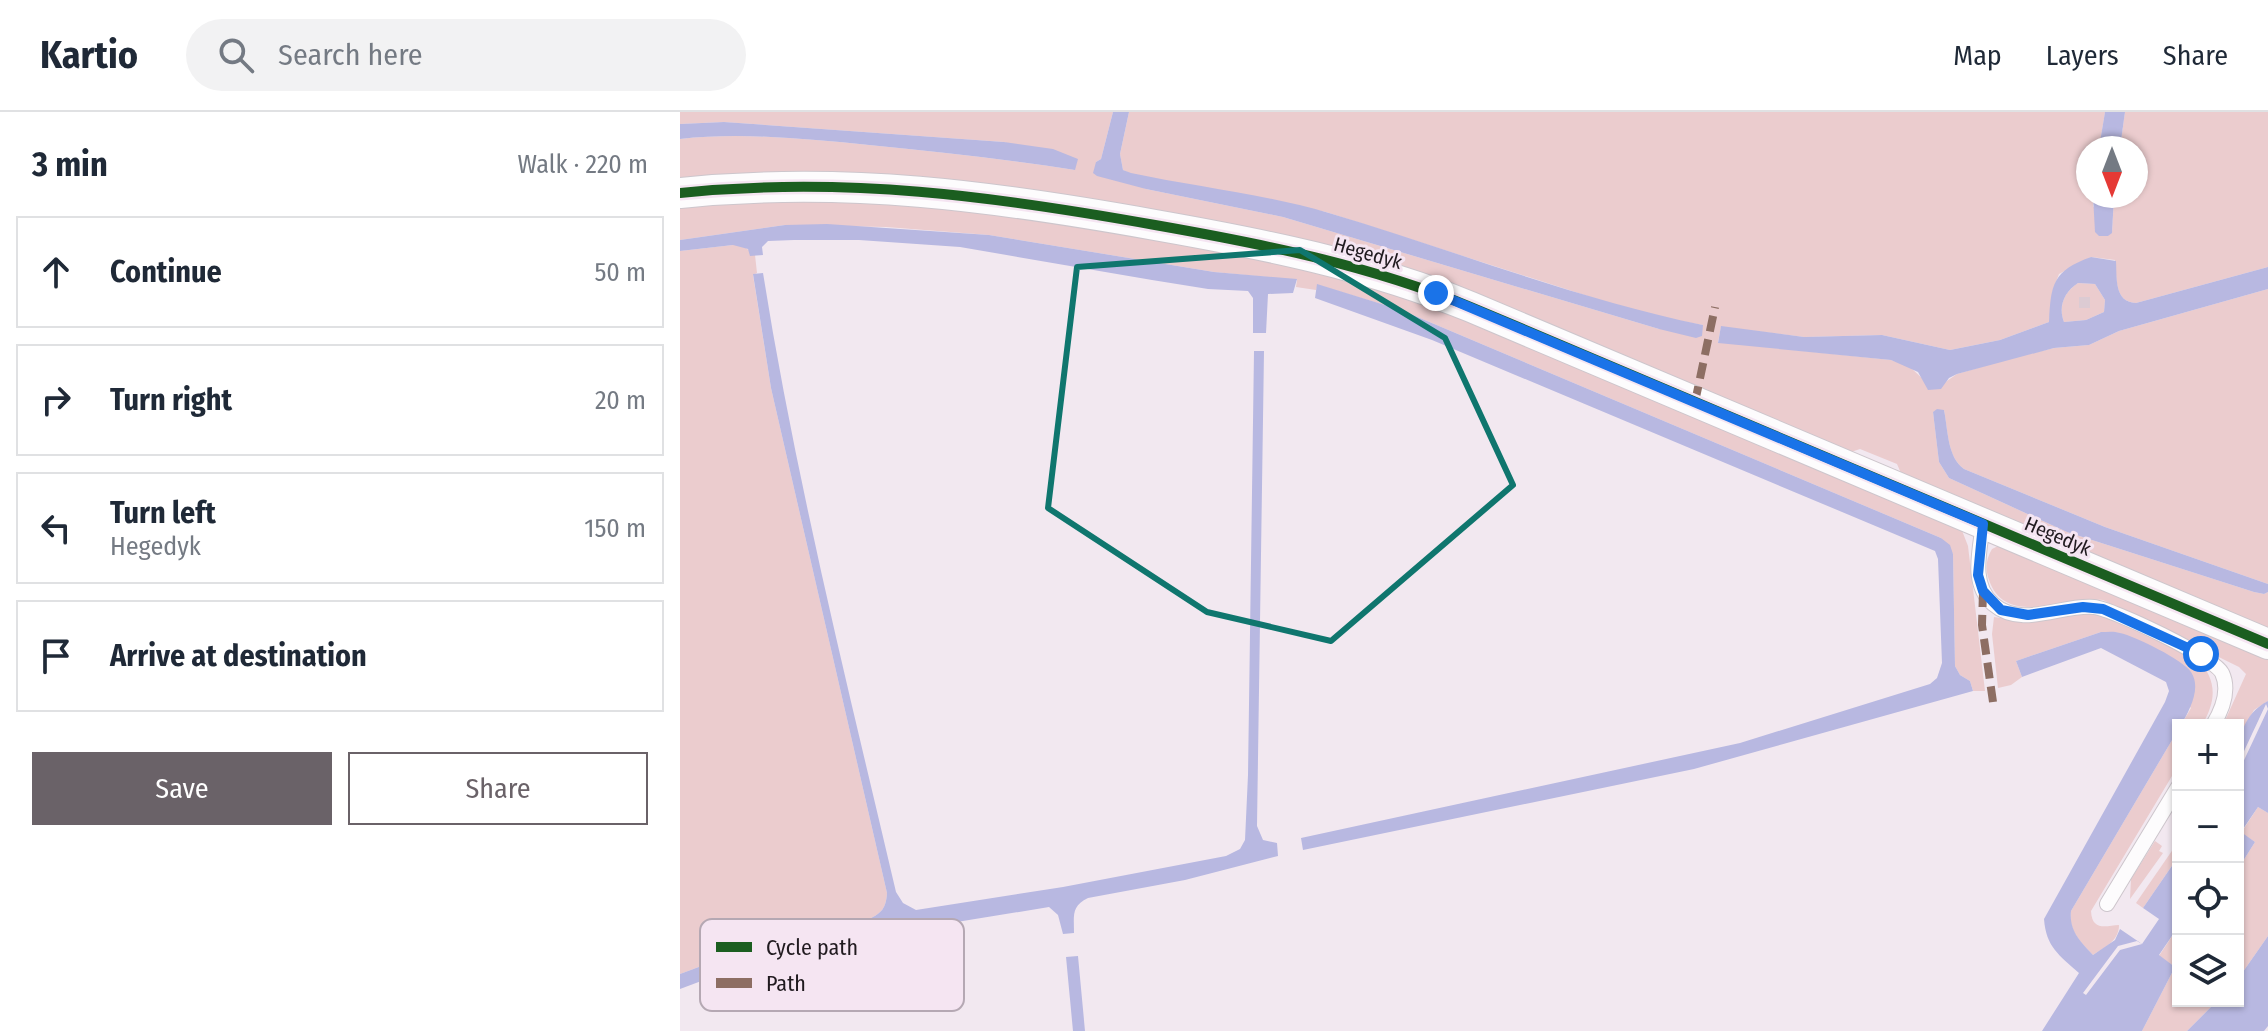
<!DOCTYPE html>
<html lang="en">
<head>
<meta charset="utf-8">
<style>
	body { margin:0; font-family:"Fira Sans Condensed",sans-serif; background:#f2f2f3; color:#1f2937 }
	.controls { position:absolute; right:24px; bottom:24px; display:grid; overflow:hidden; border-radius:0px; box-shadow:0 2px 6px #0004 }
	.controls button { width:72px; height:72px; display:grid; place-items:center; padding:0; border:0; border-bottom:2px solid #e0e1e3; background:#fff; color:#1f2937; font:40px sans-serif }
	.compass { position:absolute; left:1396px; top:24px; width:72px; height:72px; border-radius:50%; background:#fff; box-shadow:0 2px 6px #0004; rotate:180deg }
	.stop { position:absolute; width:24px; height:24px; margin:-18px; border:6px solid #1a73e8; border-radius:50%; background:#fff }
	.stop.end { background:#1a73e8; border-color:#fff; box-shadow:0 2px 8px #0008 }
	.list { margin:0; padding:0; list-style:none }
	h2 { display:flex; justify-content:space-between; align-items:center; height:104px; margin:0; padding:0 32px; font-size:34px }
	h2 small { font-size:26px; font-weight:400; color:#747a83 }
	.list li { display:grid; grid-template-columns:52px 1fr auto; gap:24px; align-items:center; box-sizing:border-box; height:112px; margin:0 16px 16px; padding:0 16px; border:2px solid #e0e1e3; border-radius:0px }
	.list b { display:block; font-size:30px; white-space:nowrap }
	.list p { margin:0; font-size:26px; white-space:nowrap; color:#747a83 }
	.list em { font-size:26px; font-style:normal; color:#747a83 }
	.actions { display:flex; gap:16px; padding:24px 32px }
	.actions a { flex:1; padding:18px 0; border:2px solid #6a6268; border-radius:0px; text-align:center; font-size:28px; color:#6a6268 }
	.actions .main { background:#6a6268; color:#fff }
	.icon { flex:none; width:44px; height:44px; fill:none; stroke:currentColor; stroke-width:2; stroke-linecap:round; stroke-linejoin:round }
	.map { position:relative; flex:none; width:1588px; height:919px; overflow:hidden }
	header { display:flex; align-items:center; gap:48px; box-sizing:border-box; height:112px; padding:0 40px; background:#fff; border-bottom:2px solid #e0e1e3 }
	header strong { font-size:38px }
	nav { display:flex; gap:44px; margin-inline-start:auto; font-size:28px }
	.search { width:560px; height:72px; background:#f2f2f3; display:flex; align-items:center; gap:20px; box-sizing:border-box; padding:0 28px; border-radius:44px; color:#747a83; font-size:30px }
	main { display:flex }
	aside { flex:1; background:#fff }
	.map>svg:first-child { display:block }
</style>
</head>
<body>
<header>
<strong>Kartio</strong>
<div class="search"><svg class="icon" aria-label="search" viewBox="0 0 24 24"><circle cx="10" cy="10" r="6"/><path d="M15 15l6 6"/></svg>Search here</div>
<nav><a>Map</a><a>Layers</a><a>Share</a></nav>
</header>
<main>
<aside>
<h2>3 min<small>Walk · 220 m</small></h2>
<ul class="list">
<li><svg class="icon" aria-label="ahead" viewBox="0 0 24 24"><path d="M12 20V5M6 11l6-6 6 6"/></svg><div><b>Continue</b></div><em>50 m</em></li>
<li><svg class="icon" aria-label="right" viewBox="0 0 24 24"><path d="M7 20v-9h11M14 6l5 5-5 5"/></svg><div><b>Turn right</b></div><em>20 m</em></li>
<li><svg class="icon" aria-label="left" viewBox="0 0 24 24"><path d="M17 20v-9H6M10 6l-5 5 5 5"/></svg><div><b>Turn left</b><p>Hegedyk</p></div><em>150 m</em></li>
<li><svg class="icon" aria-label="arrive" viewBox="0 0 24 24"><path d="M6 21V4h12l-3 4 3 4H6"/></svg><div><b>Arrive at destination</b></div></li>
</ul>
<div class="actions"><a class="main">Save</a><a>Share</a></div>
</aside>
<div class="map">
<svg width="1588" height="919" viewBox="0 0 1588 919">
	<rect width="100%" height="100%" fill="#f2e8f0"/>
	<g fill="#ebccce">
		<path d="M 0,0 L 433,0 L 421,47 L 416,50 L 466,77 L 603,105 L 979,217 L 1023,213 L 983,206 L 923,189 L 646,100 L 451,62 L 443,58 L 440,42 L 449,0 L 1425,0 L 1419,36 L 1408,36 L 1408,84 L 1413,84 L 1413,94 L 1432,121 L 1434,84 L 1456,84 L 1456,36 L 1440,36 L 1445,0 L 1588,0 L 1588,155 L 1456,191 C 1434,190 1437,166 1435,148 L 1411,145 L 1379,162 L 1373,178 L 1369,210 L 1320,228 L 1270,238 L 1202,223 L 1124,225 L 1041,215 L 1038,230 L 1211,248 L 1229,254 L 1245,269 L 1264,271 L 1277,262 L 1328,247 L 1374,236 L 1409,233 L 1439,219 L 1588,177 L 1588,472 L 1425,415 L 1284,357 C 1267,345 1268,318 1264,298 L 1253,300 L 1259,350 L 1269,366 L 1387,420 L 1574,480 L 1584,482 L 1588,480 L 1588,517 L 1223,366 L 1217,352 L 1180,337 L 1165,342 L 583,122 L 0,70 L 0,27 C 62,20 127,27 189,33 C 258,40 326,47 395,58 L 324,30 L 44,10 L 0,12 Z"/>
		<path d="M 227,88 L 570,142 L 723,181 L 1281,416 L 1288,434 L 1305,579 L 1293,579 L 1290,569 L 1280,563 L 1275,554 L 1273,442 L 1261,426 L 721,198 L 638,173 L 636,178 L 616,175 L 617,168 L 534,160 L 309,123 L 206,115 L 105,113 L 0,128 L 0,92 L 38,89 Z"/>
		<path d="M 53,133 L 62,133 L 75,143 L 77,161 L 73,163 L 91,276 L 207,781 C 206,796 202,801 189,807 L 78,835 L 79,841 L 62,847 L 59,840 L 0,862 L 0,139 Z"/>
		<path d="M 1398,171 L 1415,172 L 1425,188 L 1424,200 L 1406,208 L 1384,210 C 1378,195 1384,180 1398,171 Z"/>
		<path d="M 1322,432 L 1588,545 L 1588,589 L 1574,598 L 1558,626 L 1558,613 L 1543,613 L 1566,562 L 1559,555 L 1423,488 C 1387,485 1325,516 1309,468 C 1305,457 1306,447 1312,437 Z"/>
		<path d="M 1405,501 L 1422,503 L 1517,546 C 1537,568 1537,588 1522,613 L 1501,613 L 1511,596 L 1440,521 L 1421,520 L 1336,549 L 1342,565 L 1331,573 L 1318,576 L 1312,522 L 1314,505 L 1350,510 Z"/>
		<path d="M 1498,618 L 1498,654 L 1411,799 C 1412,819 1425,814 1439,813 C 1439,829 1425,835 1413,843 C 1400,829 1388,819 1391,799 Z"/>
		<path d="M 1578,695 L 1588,701 L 1588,824 L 1558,867 L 1558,757 L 1575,730 L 1561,721 Z"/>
		<path d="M 1475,729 L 1482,734 L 1479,739 L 1483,741 L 1450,787 L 1451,767 Z"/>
		<path d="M 1498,730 L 1498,745 L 1463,796 L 1456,791 Z"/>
		<path d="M 1496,818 L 1498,819 L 1498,889 L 1537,889 L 1507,919 L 1462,919 L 1495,855 L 1479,844 Z"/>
	</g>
	<g fill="#b8b8e1" fill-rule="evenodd">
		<path d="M 433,0 L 449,0 L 440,42 L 443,58 L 451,61 C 517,75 584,82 649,101 C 774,138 896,187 1023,213 L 1022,224 L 1016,226 L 979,217 L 603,105 L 466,77 L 417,64 L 413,61 L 416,50 L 421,47 Z"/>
		<path d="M 1425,0 L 1445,0 L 1440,36 L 1419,36 Z"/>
		<path d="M 44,10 L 324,30 L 373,37 L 398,47 L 395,58 C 327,47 258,40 189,33 C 127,27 62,20 0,27 L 0,12 Z"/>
		<path d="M 1413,84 L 1434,84 L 1432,121 L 1428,124 L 1419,124 L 1415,120 Z"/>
		<path d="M 147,112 L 309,123 L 534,160 L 617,167 L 613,181 L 588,182 L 586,221 L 573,221 L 573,186 L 568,179 L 528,177 L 472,168 L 280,135 L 179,128 L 114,128 L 88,129 L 82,135 L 83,143 L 70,144 L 68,137 L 53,133 L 0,139 L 0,128 L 105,113 Z"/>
		<path d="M 1411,145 L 1436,149 C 1437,166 1434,190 1456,191 L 1588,155 L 1588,177 L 1439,219 L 1409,233 L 1374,236 L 1277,262 L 1269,266 L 1261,277 L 1248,278 L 1238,260 L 1211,248 L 1038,231 L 1041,214 L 1124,225 L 1202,223 L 1270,238 L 1320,228 L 1369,210 C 1371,171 1373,159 1411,145 ZM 1398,171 L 1415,172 L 1425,188 L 1424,200 L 1406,208 L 1384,210 C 1378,195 1384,180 1398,171 Z"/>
		<path d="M 83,161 C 116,369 168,575 216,780 L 223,791 L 236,798 L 383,775 L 546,744 L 560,737 L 565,728 L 568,663 L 574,239 L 584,239 L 577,714 L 583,728 L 597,731 L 598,744 L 505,768 L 408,786 C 391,794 394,804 394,821 L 383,822 L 378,803 L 369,795 L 148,831 L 83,850 L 77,835 L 189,807 C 202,801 206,796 207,781 L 91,276 L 73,162 Z"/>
		<path d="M 637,172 L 721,198 L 1261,426 L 1270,433 L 1273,442 L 1275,554 L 1280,563 L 1290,569 L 1293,579 L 1014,657 L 623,738 L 621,726 L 1060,631 L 1250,572 L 1257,566 L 1262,551 L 1258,447 L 1255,439 L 752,228 L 635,186 Z"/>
		<path d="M 1257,297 L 1264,298 C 1268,317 1267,345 1284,357 L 1425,415 L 1588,472 L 1588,480 L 1584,482 L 1574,480 L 1387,420 L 1269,366 L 1259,350 L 1253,300 Z"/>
		<path d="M 1421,520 C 1427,520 1434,519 1440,521 C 1455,524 1503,548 1511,560 C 1522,576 1509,599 1501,613 L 1498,613 L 1498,618 L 1391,799 C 1389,819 1400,829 1413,843 L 1435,828 L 1440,817 L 1462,832 L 1479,807 L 1463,796 L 1498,745 L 1498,819 L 1496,818 L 1479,843 L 1495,855 L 1462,919 L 1362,919 L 1399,861 C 1379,843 1366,835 1364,807 L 1485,590 L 1489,579 L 1486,570 L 1421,536 L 1342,565 L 1336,549 Z"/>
		<path d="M 1588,589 L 1588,701 L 1578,695 L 1561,720 L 1575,730 L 1558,757 L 1558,686 L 1562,684 L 1558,681 C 1558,647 1553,607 1588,589 Z"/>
		<path d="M 1588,824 L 1588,914 L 1584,919 L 1507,919 L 1537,889 L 1558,889 L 1558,867 Z"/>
		<path d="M 59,840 L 64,853 L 0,877 L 0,862 Z"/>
		<path d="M 398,844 L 405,919 L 393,919 L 386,845 Z"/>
	</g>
	<g fill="#f2e8f0">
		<path d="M 1586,592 L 1588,597 L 1558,661 L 1558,652 Z"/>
		<path d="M 1457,829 L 1462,832 L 1440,838 L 1406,883 L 1403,881 L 1438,834 Z"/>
	</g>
	<rect fill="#dccbd3" x="1399" y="185" width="11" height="11"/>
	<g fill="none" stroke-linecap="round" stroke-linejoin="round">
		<g stroke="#cdc6cc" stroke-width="16">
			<g id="service">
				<path d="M 1303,412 C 1300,438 1290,472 1313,492 C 1342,517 1381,492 1414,495 C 1433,497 1534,545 1542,561 C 1550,578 1542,598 1533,613"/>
				<path d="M 1427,792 L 1498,675"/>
			</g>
		</g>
		<g stroke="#cdc6cc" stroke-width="32">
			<path id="minor" d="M 0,81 C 166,64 313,84 475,113 C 583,132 689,153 791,195 L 1588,532"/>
		</g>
		<use href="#service" stroke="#fdfcfd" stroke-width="14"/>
		<use href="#minor" stroke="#fdfcfd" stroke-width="30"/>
		<g stroke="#8d6e63" stroke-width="8" stroke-dasharray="16 8" stroke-linecap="butt">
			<path d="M 1015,290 L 1035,195"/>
			<path d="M 1303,479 L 1302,513 L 1313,590"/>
		</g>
		<g stroke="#f5e5f2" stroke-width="15">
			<path id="cycleway" d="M 0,81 C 166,64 313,84 475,113 C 583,132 689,153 791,195 L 1588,532"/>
		</g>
		<use href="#cycleway" stroke="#1b5e20" stroke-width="10"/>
	</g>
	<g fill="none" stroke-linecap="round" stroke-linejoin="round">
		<path stroke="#1a73e8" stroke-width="10" d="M 756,181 L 1303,412 L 1298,463 L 1303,479 L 1321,498 L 1348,503 L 1403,495 L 1423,497 L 1521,542"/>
	</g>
	<path fill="none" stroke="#0f766e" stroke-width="6" stroke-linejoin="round" d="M 620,138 L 765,226 L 833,373 L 651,529 L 527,500 L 368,396 L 397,155 Z"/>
	<g text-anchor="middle" stroke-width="6" stroke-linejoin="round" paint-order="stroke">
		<g font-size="20" fill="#201a1f" stroke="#f5e5f2">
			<text transform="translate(688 141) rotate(16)" y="7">Hegedyk</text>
			<text transform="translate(1378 424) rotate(23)" y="7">Hegedyk</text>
		</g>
	</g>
	<rect x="20" y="807" width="264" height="92" rx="12" fill="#f5e5f2" stroke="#b5a8b3" stroke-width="2"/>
	<rect x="36" y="830" width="36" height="10" fill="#1b5e20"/>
	<rect x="36" y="866" width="36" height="10" fill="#8d6e63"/>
	<g font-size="22" fill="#201a1f">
		<text x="86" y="843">Cycle path</text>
		<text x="86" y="879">Path</text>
	</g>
</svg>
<div class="controls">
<button>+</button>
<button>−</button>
<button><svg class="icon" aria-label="locate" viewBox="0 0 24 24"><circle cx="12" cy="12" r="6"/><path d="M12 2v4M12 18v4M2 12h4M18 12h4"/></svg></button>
<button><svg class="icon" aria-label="layers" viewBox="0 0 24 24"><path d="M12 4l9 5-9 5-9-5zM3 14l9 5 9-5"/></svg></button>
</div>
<svg class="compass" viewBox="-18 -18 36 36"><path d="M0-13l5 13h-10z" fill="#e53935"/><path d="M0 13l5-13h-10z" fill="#747a83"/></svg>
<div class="stop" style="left:1521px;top:542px"></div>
<div class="stop end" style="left:756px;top:181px"></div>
</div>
</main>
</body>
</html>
